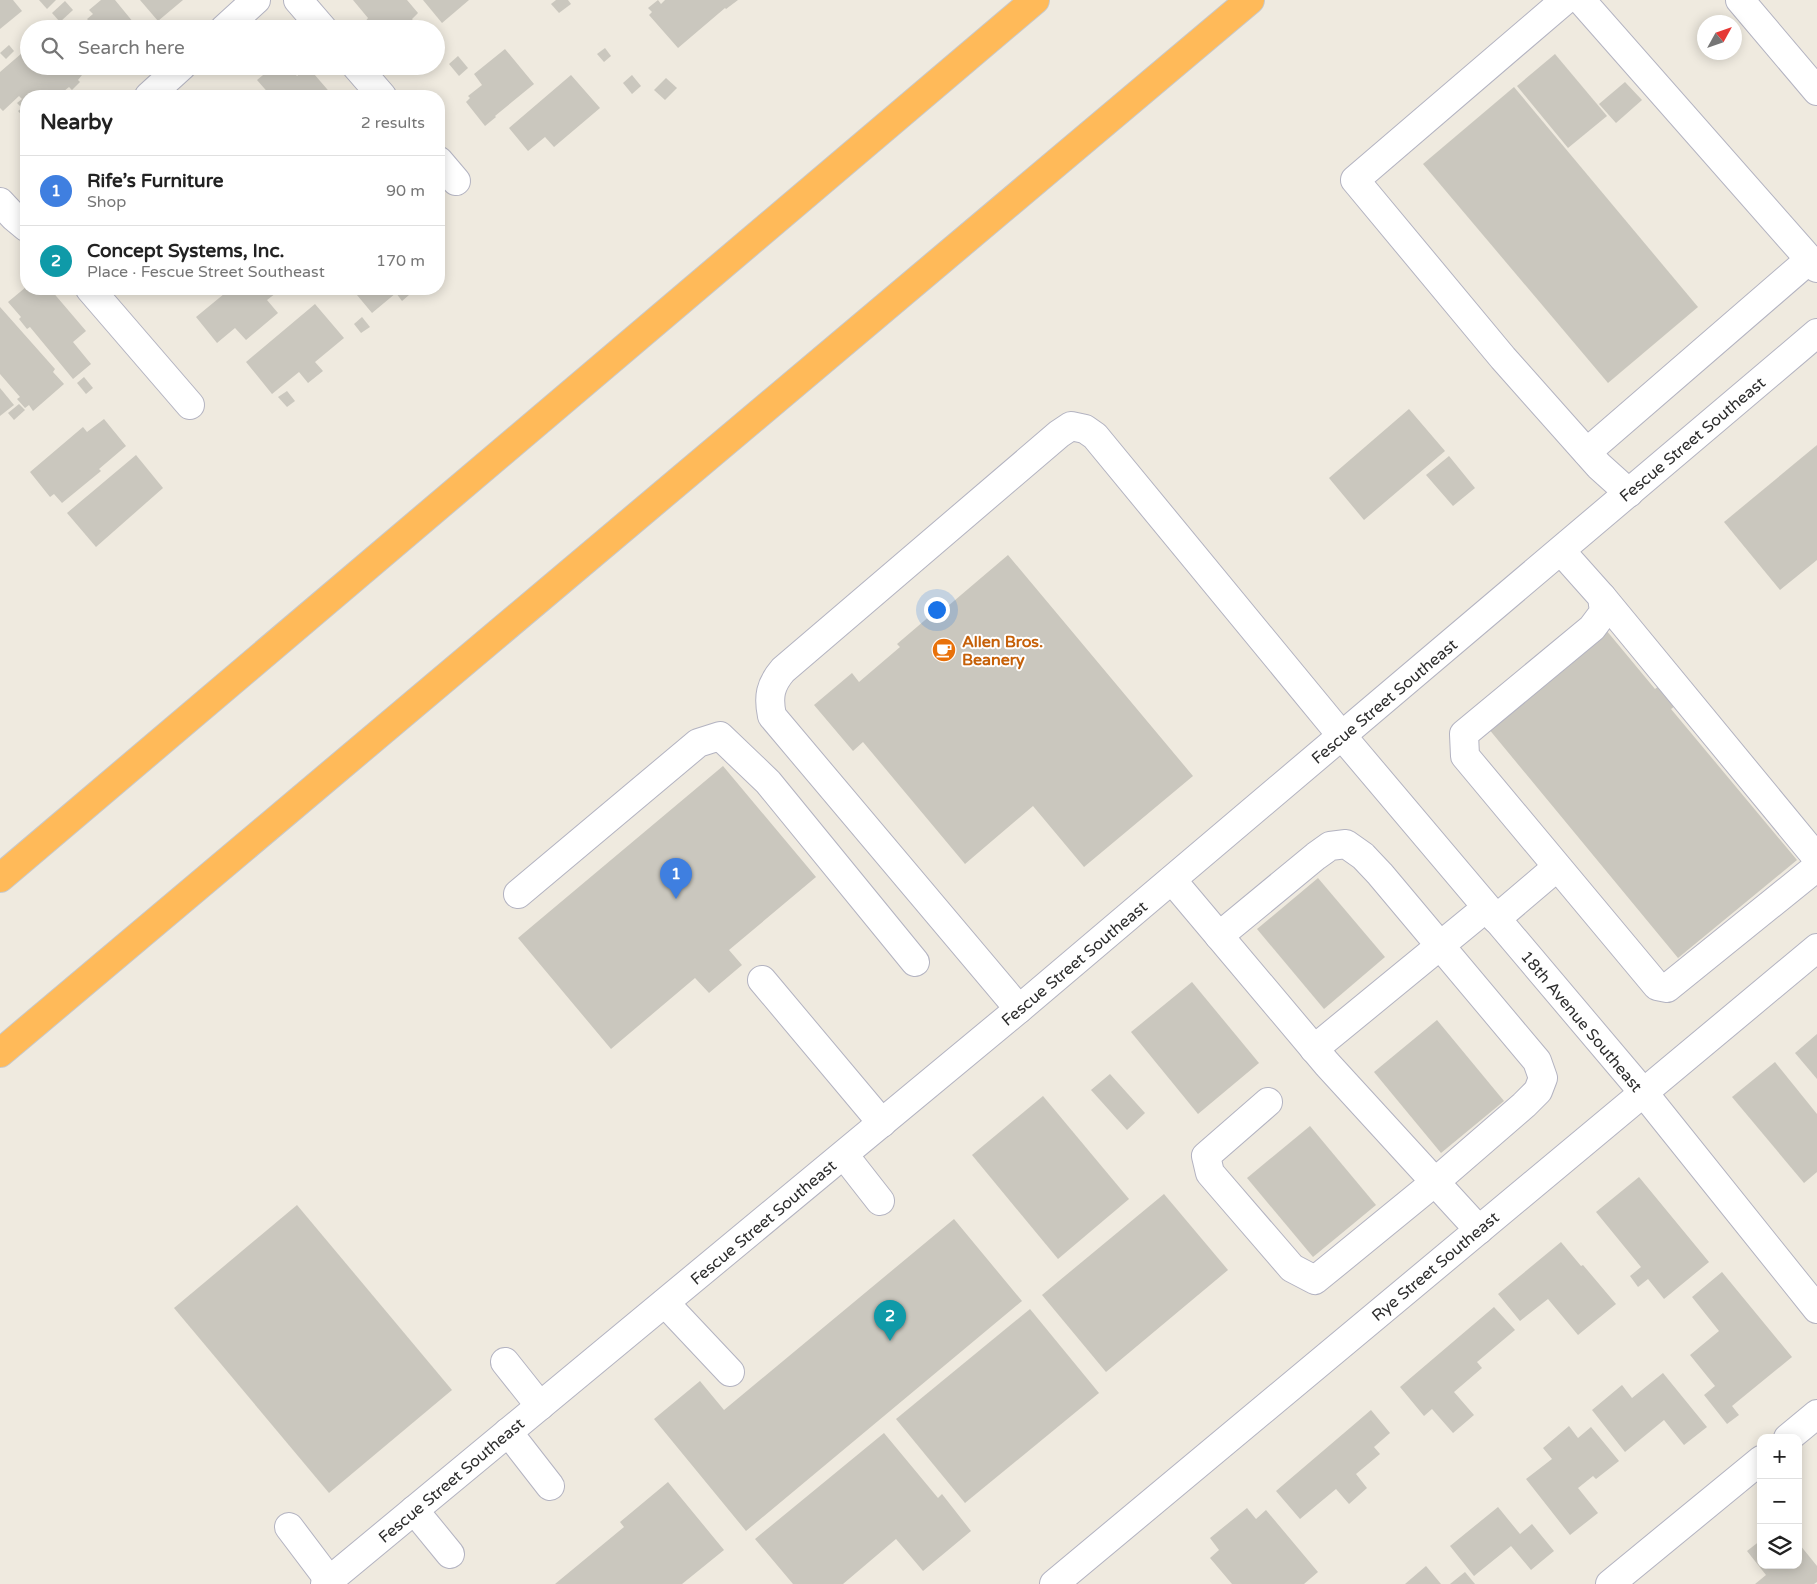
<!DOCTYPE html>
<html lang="en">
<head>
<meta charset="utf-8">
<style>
	body { margin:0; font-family:"Varela Round",sans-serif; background:#f2f2f2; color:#222 }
	.controls { position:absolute; right:15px; bottom:15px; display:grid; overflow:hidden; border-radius:10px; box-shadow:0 2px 12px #0003 }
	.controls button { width:45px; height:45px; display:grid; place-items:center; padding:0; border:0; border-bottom:1px solid #e0e0e0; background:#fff; color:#222; font:25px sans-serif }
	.compass { position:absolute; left:1697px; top:15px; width:45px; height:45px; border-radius:50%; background:#fff; box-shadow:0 2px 12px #0003; rotate:50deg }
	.you { position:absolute; left:936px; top:609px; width:18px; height:18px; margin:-12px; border:4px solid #fff; border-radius:50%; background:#1a73e8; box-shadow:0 0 0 8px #1a73e833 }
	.badge { display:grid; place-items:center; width:32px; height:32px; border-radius:50%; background:#3b42ff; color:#fff; font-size:16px; font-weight:700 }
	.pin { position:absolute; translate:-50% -41px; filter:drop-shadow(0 1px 2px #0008) }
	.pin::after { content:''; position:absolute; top:26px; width:18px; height:15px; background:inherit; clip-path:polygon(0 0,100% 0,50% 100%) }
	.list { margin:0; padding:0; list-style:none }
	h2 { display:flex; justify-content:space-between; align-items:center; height:65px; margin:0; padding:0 20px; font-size:21px }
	h2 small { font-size:16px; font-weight:400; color:#767676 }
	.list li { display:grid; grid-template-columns:32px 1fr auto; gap:15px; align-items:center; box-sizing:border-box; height:70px; padding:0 20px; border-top:1px solid #e0e0e0 }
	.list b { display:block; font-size:19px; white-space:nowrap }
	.list p { margin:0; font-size:16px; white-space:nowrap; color:#767676 }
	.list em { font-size:16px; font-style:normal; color:#767676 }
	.icon { flex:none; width:28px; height:28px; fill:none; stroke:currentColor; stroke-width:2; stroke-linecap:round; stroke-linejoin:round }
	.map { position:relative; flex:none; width:1817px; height:1584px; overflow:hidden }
	.search { position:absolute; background:#fff; box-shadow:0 2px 12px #0003; left:20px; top:20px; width:425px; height:55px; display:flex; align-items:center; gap:12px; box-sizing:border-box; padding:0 18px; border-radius:28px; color:#767676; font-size:19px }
	.panel { position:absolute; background:#fff; box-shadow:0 2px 12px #0003; left:20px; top:90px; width:425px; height:205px; border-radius:20px }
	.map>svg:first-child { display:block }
</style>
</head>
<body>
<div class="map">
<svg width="1817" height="1584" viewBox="0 0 1817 1584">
	<rect width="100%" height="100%" fill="#efeadf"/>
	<g fill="#cac7be">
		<path d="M 0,0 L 13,0 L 22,11 L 0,29 Z"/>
		<path d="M 39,0 L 56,0 L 47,9 Z"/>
		<path d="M 101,0 L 115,0 L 138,28 L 106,29 L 104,27 L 102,29 L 96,29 L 87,19 L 93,14 L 89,10 Z"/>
		<path d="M 140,0 L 183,0 L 158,21 Z"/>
		<path d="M 353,0 L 407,0 L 418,13 L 412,19 L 416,24 L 411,29 L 371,29 L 365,22 L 368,18 Z"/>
		<path d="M 423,0 L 469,0 L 442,23 Z"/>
		<path d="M 556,0 L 568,0 L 571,4 L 559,13 L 551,4 Z"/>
		<path d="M 658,0 L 661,4 L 665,0 L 738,0 L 726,9 L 725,8 L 678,48 L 649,15 L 652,12 L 648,8 Z"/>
		<path d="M 65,1 L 73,10 L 60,22 L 52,13 Z"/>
		<path d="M 9,45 L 14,51 L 6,59 L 0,53 Z"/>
		<path d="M 29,47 L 29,66 L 78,66 L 77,69 L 82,75 L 78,80 L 80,82 L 72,90 L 69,87 L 58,96 L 26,96 L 26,120 L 18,111 L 22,108 L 17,103 L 22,99 L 19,96 L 3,111 L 0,108 L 0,72 Z"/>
		<path d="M 605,48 L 611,56 L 604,62 L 597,54 Z"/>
		<path d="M 505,49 L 534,84 L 495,116 L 496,117 L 485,126 L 466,102 L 470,98 L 468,96 L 482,85 L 474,74 Z"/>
		<path d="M 1555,54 L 1607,116 L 1568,148 L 1517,86 Z"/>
		<path d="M 458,56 L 468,68 L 459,76 L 449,64 Z"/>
		<path d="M 274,66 L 288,66 L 297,76 L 308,67 L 333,96 L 271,96 L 257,80 Z"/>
		<path d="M 571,75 L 600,108 L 554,147 L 545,137 L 528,151 L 509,128 Z"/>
		<path d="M 632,75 L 641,86 L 632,94 L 623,83 Z"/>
		<path d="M 666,78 L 677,88 L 665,100 L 654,90 Z"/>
		<path d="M 1625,82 L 1642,100 L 1616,123 L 1599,104 Z"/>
		<path d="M 1514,87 L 1698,307 L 1608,383 L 1423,164 Z"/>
		<path d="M 250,90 L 253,95 L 258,91 L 263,96 L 242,96 Z"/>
		<path d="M 26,287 L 26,289 L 38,289 L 44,295 L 51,290 L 86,331 L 73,342 L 91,364 L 73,379 L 30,327 L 27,329 L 19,319 L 21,317 L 8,302 Z"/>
		<path d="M 230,289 L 279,289 L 280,290 L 267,300 L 278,313 L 246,340 L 235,328 L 217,343 L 196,317 Z"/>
		<path d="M 352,289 L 416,289 L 402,301 L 396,293 L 372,313 Z"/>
		<path d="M 315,304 L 344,338 L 315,362 L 323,371 L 308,383 L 299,372 L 272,394 L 246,362 Z"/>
		<path d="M 0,307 L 55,369 L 53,372 L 64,384 L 33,411 L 29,405 L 25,408 L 17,399 L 20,397 L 0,374 Z"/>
		<path d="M 362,317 L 370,327 L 361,333 L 354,324 Z"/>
		<path d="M 84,377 L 93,388 L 86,394 L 77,383 Z"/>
		<path d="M 0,388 L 14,405 L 0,416 Z"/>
		<path d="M 287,391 L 295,401 L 287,407 L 278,397 Z"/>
		<path d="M 19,404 L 25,410 L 14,420 L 8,413 Z"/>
		<path d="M 1409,409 L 1445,451 L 1364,520 L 1329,478 Z"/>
		<path d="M 104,419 L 126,446 L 99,469 L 101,471 L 62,503 L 54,494 L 50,497 L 30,472 L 83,427 L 87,432 Z"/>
		<path d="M 1817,445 L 1817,560 L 1780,590 L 1724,522 Z"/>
		<path d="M 136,455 L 163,488 L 96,547 L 67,513 Z"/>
		<path d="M 1449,456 L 1475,488 L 1453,506 L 1426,475 Z"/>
		<path d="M 1008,555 L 1193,776 L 1084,867 L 1033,806 L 965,864 L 863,742 L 853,751 L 814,705 L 852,673 L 859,682 L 900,647 L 897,644 L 938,609 L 941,612 Z"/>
		<path d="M 1606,630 L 1655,689 L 1663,683 L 1679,703 L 1671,709 L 1797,860 L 1678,958 L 1488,728 Z"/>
		<path d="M 723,766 L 816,877 L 729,950 L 742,965 L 709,993 L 695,978 L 611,1049 L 518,938 Z"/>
		<path d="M 1318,878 L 1385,957 L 1324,1009 L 1257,929 Z"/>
		<path d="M 1192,982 L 1259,1063 L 1198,1114 L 1131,1032 Z"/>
		<path d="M 1437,1020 L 1504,1101 L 1441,1153 L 1374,1072 Z"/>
		<path d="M 1817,1034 L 1817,1079 L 1795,1053 Z"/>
		<path d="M 1775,1062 L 1817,1114 L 1817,1172 L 1804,1183 L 1732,1097 Z"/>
		<path d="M 1110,1074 L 1145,1113 L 1127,1130 L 1091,1090 Z"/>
		<path d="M 1043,1096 L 1129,1199 L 1058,1259 L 972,1155 Z"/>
		<path d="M 1310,1126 L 1376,1205 L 1313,1257 L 1247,1178 Z"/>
		<path d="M 1639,1177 L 1709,1262 L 1664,1299 L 1648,1279 L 1638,1287 L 1630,1276 L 1641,1267 L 1596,1212 Z"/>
		<path d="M 1164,1194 L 1228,1270 L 1106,1372 L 1042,1295 Z"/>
		<path d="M 297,1205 L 452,1390 L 329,1493 L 174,1308 Z"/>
		<path d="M 954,1219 L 1022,1301 L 746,1531 L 654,1419 L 700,1381 L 724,1410 Z"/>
		<path d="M 1561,1242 L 1581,1266 L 1583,1265 L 1616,1304 L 1578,1335 L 1548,1299 L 1520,1321 L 1498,1294 Z"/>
		<path d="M 1722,1272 L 1792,1357 L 1732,1406 L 1739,1415 L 1727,1424 L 1704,1395 L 1715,1386 L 1690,1355 L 1719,1331 L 1692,1297 Z"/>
		<path d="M 1494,1307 L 1515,1330 L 1477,1362 L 1482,1368 L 1454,1392 L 1474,1415 L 1453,1433 L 1432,1409 L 1424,1416 L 1400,1387 Z"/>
		<path d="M 1030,1309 L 1099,1393 L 965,1503 L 896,1419 Z"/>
		<path d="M 1663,1373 L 1707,1427 L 1684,1445 L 1664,1420 L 1625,1452 L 1592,1410 L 1622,1385 L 1632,1398 Z"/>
		<path d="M 1371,1410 L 1390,1433 L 1374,1447 L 1380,1454 L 1356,1474 L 1367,1488 L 1349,1504 L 1336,1489 L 1300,1519 L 1276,1491 Z"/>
		<path d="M 1569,1426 L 1578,1438 L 1591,1427 L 1619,1461 L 1596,1479 L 1593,1476 L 1578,1488 L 1598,1513 L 1570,1535 L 1526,1479 L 1552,1459 L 1543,1448 Z"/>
		<path d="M 884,1433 L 938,1498 L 942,1494 L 971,1531 L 923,1571 L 896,1539 L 843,1584 L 793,1584 L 755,1539 Z"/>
		<path d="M 668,1482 L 724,1550 L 682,1584 L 555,1584 L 624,1527 L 620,1522 Z"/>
		<path d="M 1498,1507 L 1520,1534 L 1532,1524 L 1554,1551 L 1531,1570 L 1511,1546 L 1474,1576 L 1450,1546 Z"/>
		<path d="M 1247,1508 L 1256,1519 L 1266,1510 L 1318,1572 L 1304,1584 L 1232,1584 L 1210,1558 L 1219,1550 L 1210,1538 Z"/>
		<path d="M 1761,1540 L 1761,1565 L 1798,1565 L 1800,1545 L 1817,1566 L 1817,1582 L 1814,1584 L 1755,1584 L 1766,1575 L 1747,1551 Z"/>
		<path d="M 1426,1566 L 1441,1584 L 1405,1584 Z"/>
		<path d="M 1465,1572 L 1475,1584 L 1450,1584 Z"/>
	</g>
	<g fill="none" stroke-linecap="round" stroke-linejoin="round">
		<g stroke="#b3b3c1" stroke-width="30">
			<g id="minor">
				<path d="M 298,0 L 323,29"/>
				<path d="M 1565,0 L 1355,180 L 1503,358 L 1599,466 L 1629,493"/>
				<path d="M 1581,0 L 1817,268"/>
				<path d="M 1740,0 L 1817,91"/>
				<path d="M 224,29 L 256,0"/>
				<path d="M 356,66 L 382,96"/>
				<path d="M 149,96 L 182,66"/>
				<path d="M 439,161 L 456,181"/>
				<path d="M 0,202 L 14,217 L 26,227"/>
				<path d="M 90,289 L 190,405"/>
				<path d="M 1587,452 L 1809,260"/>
				<path d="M 1561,551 L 1602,597 L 1604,612 L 1592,628 L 1464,734 L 1465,756 L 1657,986 L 1667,988 L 1812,871 L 1817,871"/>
				<path d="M 1602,597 L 1817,858"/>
				<path d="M 1172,880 L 1327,1064 L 1479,1230"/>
				<path d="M 518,894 L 698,743 L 720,736 L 768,782 L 915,962"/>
				<path d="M 1496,919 L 1557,867"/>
				<path d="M 1219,936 L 1316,856 L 1330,846 L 1346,844 L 1363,856 L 1380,874 L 1537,1061 L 1543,1078 L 1538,1091 L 1524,1105 L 1435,1182 L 1315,1280 L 1292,1268 L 1210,1173 L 1206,1156 L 1268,1102"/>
				<path d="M 762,980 L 882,1123"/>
				<path d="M 1019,1009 L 772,716 C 768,697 770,685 783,670 L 1059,434 L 1071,426 L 1085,429 L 1095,436 L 1342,736 L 1643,1092 L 1817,1309"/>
				<path d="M 1314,1049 L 1486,908"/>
				<path d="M 844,1155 L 880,1201"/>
				<path d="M 665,1303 L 730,1372"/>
				<path d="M 505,1362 L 540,1406"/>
				<path d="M 508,1432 L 550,1486"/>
				<path d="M 1788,1438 L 1817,1414"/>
				<path d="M 414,1510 L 450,1554"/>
				<path d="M 289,1527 L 329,1580"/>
				<path d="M 325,1584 L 1019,1009 L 1817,333"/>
				<path d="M 1054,1584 L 1817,948"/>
				<path d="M 1610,1584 L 1761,1460"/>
			</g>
		</g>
		<g stroke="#c8c8c8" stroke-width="30">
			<g id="highway">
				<path d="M 0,878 L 1035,0"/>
				<path d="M 0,1053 L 1250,0"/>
			</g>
		</g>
		<use href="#minor" stroke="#fff" stroke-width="28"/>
		<use href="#highway" stroke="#ffba59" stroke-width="28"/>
	</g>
	<defs>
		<g id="cafe-disc" transform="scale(1.25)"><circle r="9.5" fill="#e8710a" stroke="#fff"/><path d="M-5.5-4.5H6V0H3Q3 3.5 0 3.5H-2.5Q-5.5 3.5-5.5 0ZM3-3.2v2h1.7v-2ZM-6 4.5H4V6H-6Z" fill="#fff"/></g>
	</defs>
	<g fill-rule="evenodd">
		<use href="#cafe-disc" x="944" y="650"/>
	</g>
	<g text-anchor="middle" stroke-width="4" stroke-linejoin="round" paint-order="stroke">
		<g font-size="16" fill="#2d2d2d" stroke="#fff">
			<text transform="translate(1692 439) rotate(-40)" y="6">Fescue Street Southeast</text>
			<text transform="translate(1384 701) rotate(-40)" y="6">Fescue Street Southeast</text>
			<text transform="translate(1074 963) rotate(-40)" y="6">Fescue Street Southeast</text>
			<text transform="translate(1582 1021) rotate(50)" y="6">18th Avenue Southeast</text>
			<text transform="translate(763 1222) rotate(-40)" y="6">Fescue Street Southeast</text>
			<text transform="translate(1435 1266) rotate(-40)" y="6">Rye Street Southeast</text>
			<text transform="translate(451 1480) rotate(-40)" y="6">Fescue Street Southeast</text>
		</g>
		<g font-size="16" font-weight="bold" fill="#c56008" stroke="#fff" text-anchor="start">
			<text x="962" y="647">Allen Bros.<tspan x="962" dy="18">Beanery</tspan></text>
		</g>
	</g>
</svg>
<div class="controls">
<button>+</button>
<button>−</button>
<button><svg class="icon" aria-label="layers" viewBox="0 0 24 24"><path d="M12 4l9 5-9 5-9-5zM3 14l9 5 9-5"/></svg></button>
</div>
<svg class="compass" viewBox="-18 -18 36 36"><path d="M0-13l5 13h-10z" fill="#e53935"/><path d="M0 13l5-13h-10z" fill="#767676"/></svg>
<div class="you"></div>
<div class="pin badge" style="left:676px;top:899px;background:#3f7fe0">1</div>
<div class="pin badge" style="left:890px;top:1341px;background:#0f9aa8">2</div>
<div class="search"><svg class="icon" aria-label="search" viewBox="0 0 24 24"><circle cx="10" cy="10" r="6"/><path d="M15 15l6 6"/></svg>Search here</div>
<section class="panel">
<h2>Nearby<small>2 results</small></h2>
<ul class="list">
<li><span class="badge" style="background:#3f7fe0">1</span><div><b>Rife’s Furniture</b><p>Shop</p></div><em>90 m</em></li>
<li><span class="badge" style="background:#0f9aa8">2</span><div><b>Concept Systems, Inc.</b><p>Place · Fescue Street Southeast</p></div><em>170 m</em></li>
</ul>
</section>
</div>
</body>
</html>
